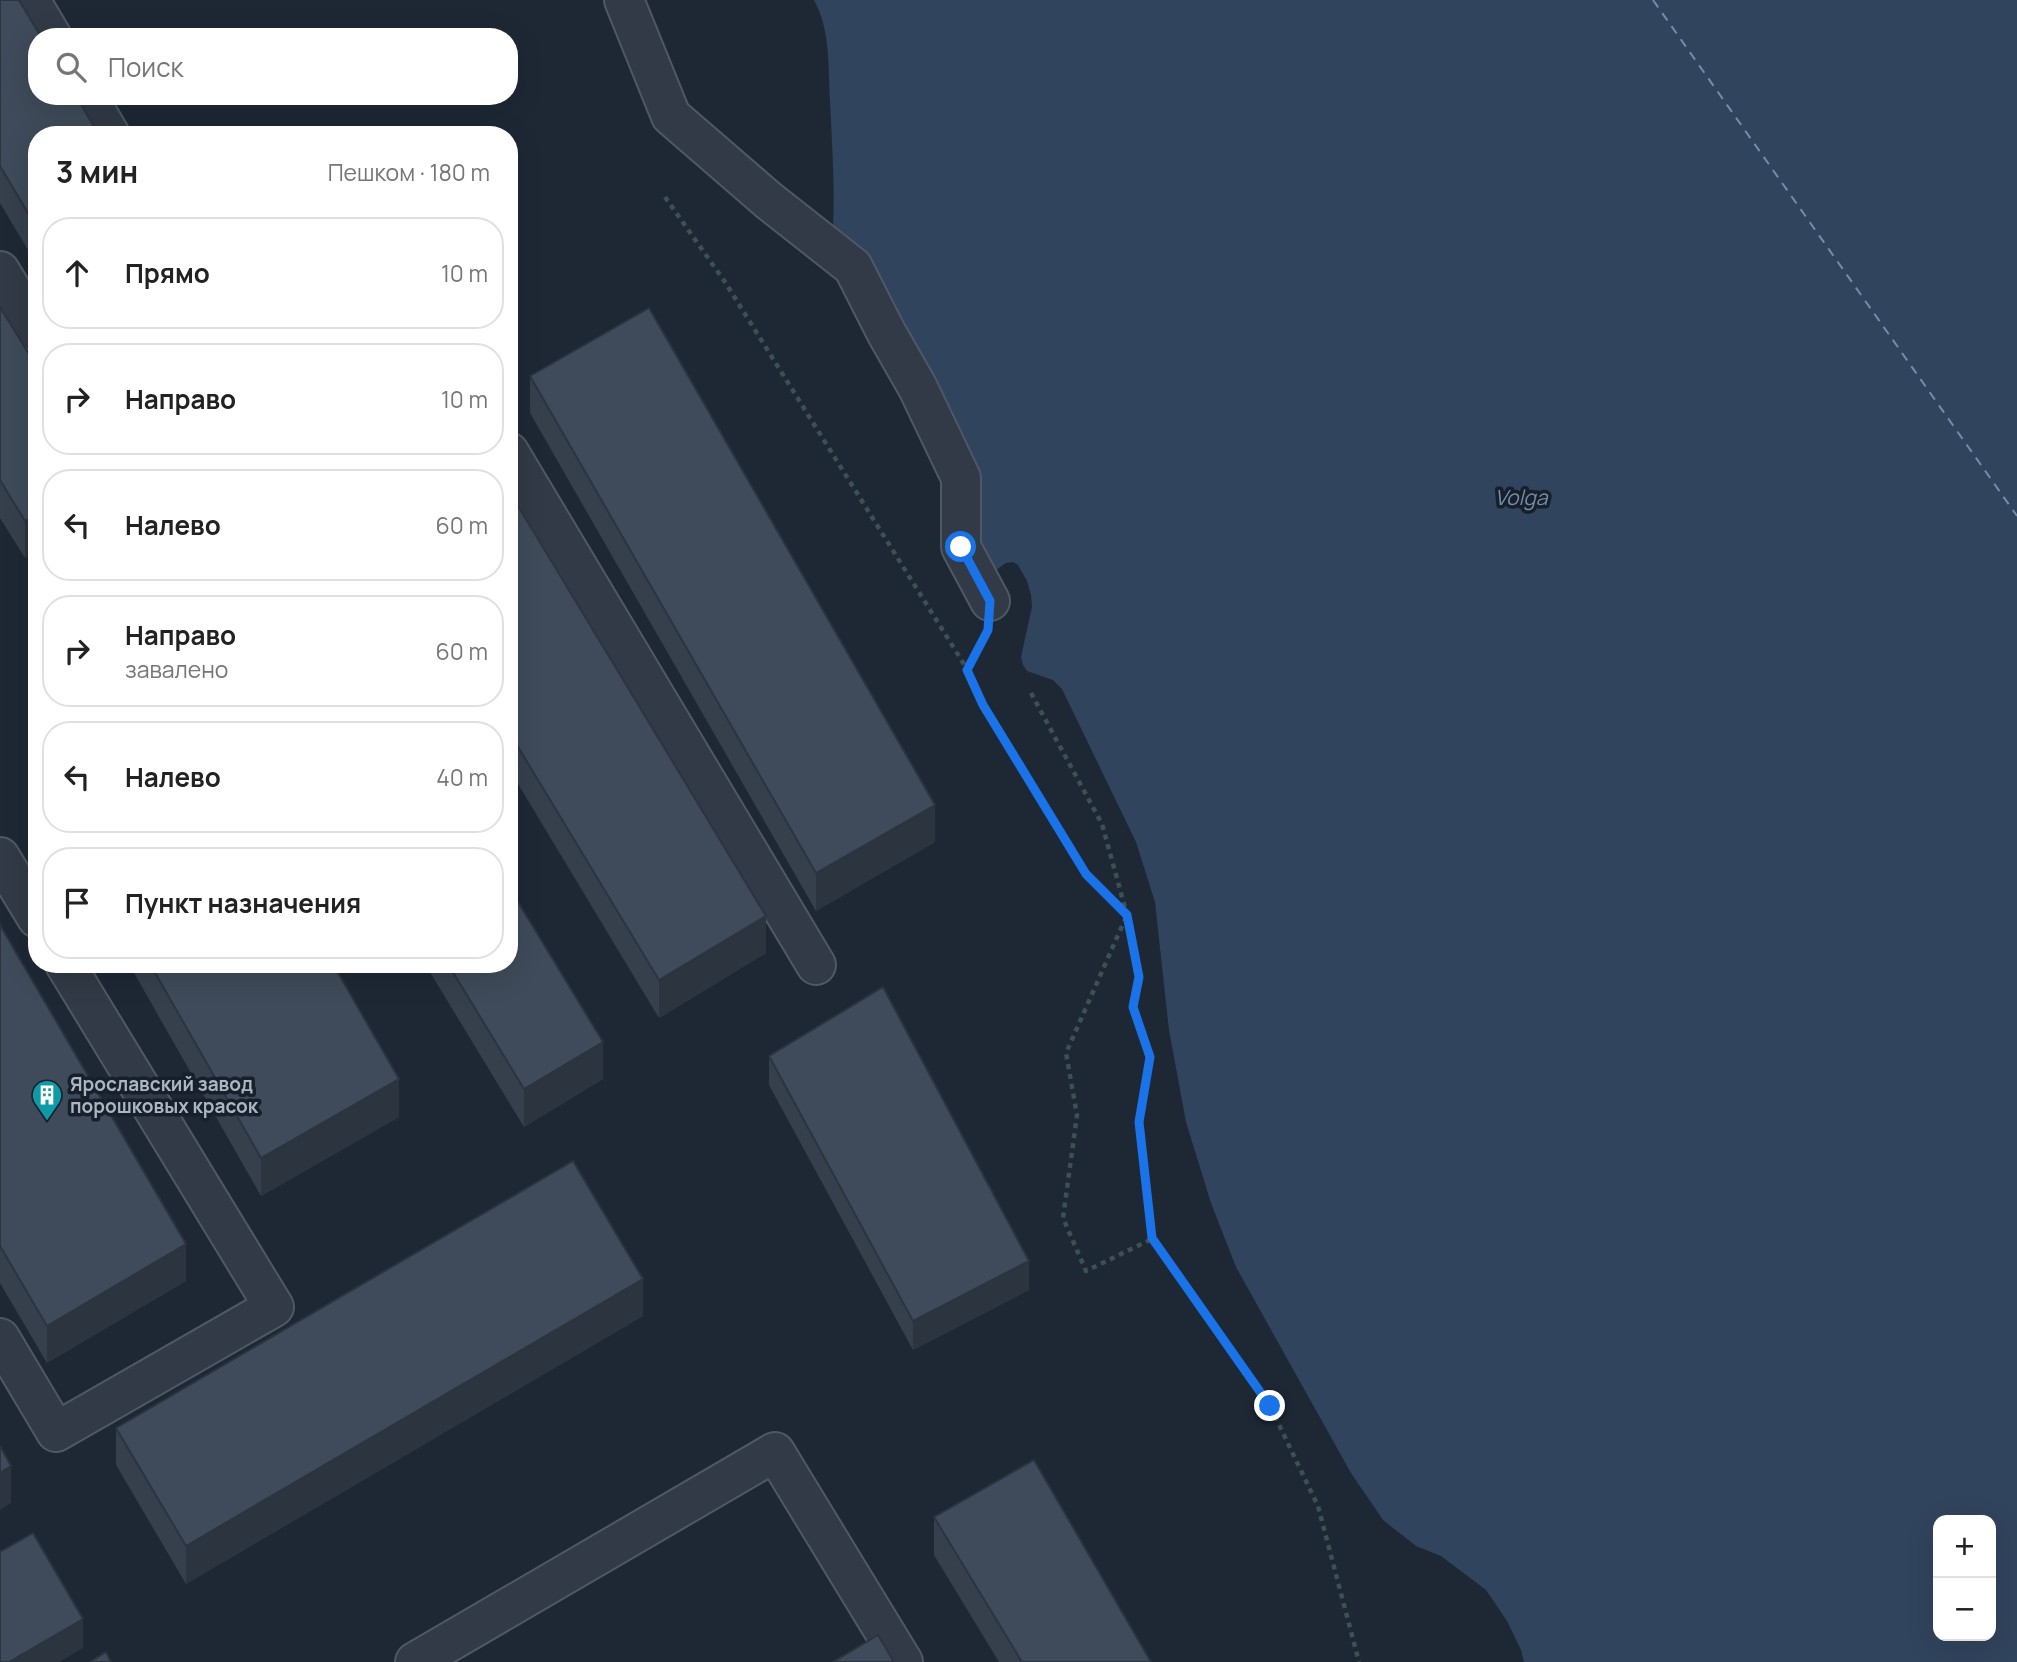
<!DOCTYPE html>
<html lang="ru">
<head>
<meta charset="utf-8">
<style>
	body { margin:0; font-family:Manrope,sans-serif; background:#f2f2f2; color:#222 }
	.controls { position:absolute; right:21px; bottom:21px; display:grid; overflow:hidden; border-radius:14px; box-shadow:0 7px 28px #0002 }
	.controls button { width:63px; height:63px; display:grid; place-items:center; padding:0; border:0; border-bottom:2px solid #e0e0e0; background:#fff; color:#222; font:35px sans-serif }
	.stop { position:absolute; width:21px; height:21px; margin:-16px; border:5px solid #1a73e8; border-radius:50%; background:#fff }
	.stop.end { background:#1a73e8; border-color:#fff; box-shadow:0 2px 7px #0008 }
	.list { margin:0; padding:0; list-style:none }
	h2 { display:flex; justify-content:space-between; align-items:center; height:91px; margin:0; padding:0 28px; font-size:30px }
	h2 small { font-size:23px; font-weight:400; color:#767676 }
	.list li { display:grid; grid-template-columns:46px 1fr auto; gap:21px; align-items:center; box-sizing:border-box; height:112px; margin:0 14px 14px; padding:0 14px; border:2px solid #e0e0e0; border-radius:28px }
	.list b { display:block; font-size:26px; white-space:nowrap }
	.list p { margin:0; font-size:23px; white-space:nowrap; color:#767676 }
	.list em { font-size:23px; font-style:normal; color:#767676 }
	.icon { flex:none; width:38px; height:38px; fill:none; stroke:currentColor; stroke-width:2; stroke-linecap:round; stroke-linejoin:round }
	.map { position:relative; flex:none; width:2017px; height:1662px; overflow:hidden }
	.search { position:absolute; background:#fff; box-shadow:0 7px 28px #0002; left:28px; top:28px; width:490px; height:77px; display:flex; align-items:center; gap:18px; box-sizing:border-box; padding:0 24px; border-radius:28px; color:#767676; font-size:26px }
	.panel { position:absolute; background:#fff; box-shadow:0 7px 28px #0002; left:28px; top:126px; width:490px; height:847px; border-radius:28px }
	.map>svg:first-child { display:block }
</style>
</head>
<body>
<div class="map">
<svg width="2017" height="1662" viewBox="0 0 2017 1662">
	<rect width="100%" height="100%" fill="#1e2835"/>
	<path fill="#31445d" fill-rule="evenodd" d="M 814,0 L 2017,0 L 2017,1662 L 1524,1662 L 1521,1650 L 1507,1621 L 1486,1590 L 1441,1556 L 1416,1546 L 1383,1520 L 1351,1473 L 1236,1267 L 1211,1203 L 1186,1122 L 1169,1030 L 1155,902 L 1136,842 L 1062,689 L 1053,680 L 1027,671 L 1023,665 L 1021,657 L 1032,607 L 1031,595 L 1027,581 L 1018,565 L 1013,562 L 1006,563 L 993,572 L 969,532 C 977,516 984,505 977,487 L 833,227 C 835,185 832,144 830,101 C 828,66 831,32 814,0 ZM 1938,1520 L 1991,1520 L 1991,1636 L 1938,1636 Z"/>
	<g fill="none" stroke-linecap="round" stroke-linejoin="round">
		<path stroke="#738cac" stroke-width="2" stroke-dasharray="9 7" stroke-linecap="butt" d="M 1653,0 L 2017,516"/>
		<g stroke="#4f5864" stroke-width="42">
			<g id="minor">
				<path d="M 30,0 L 52,37"/>
				<path d="M 624,0 L 671,116 L 768,200 L 853,267 L 886,332 L 918,388 L 961,478 L 961,547 L 990,601"/>
				<path d="M 87,96 L 110,135"/>
				<path d="M 0,271 L 37,332"/>
				<path d="M 509,452 L 816,965"/>
				<path d="M 0,857 L 37,918"/>
				<path d="M 0,1338 L 56,1432 L 274,1307 L 65,964"/>
				<path d="M 415,1662 L 775,1452 L 903,1662"/>
			</g>
		</g>
		<g stroke="#3d5154" stroke-width="4.5" stroke-dasharray="5 5" stroke-linecap="butt">
			<path d="M 665,197 L 725,282 L 967,669"/>
			<path d="M 984,637 L 967,669 L 983,705 L 1086,874 L 1126,915"/>
			<path d="M 1031,693 L 1102,824 L 1127,915 L 1139,977 L 1133,1007 L 1151,1057 L 1139,1122 L 1152,1239 L 1270,1406 L 1318,1506 L 1359,1662"/>
			<path d="M 1126,917 L 1066,1053 L 1077,1115 L 1063,1218 L 1086,1271 L 1152,1239"/>
		</g>
		<use href="#minor" stroke="#313a46" stroke-width="38"/>
	</g>
	<g fill="#36404d">
		<path d="M 0,0 L 37,135 L 37,265 L 0,203 Z"/>
		<path d="M 0,307 L 37,367 L 25,558 L 0,518 Z"/>
		<path d="M 530,376 L 935,842 L 816,911 L 530,413 Z"/>
		<path d="M 509,491 L 766,953 L 659,1018 L 509,769 Z"/>
		<path d="M 0,925 L 186,1281 L 47,1363 L 0,1283 Z"/>
		<path d="M 129,964 L 333,964 L 399,1117 L 261,1196 Z"/>
		<path d="M 425,964 L 509,964 L 603,1079 L 524,1127 Z"/>
		<path d="M 769,1056 L 1029,1290 L 913,1350 L 769,1085 Z"/>
		<path d="M 643,1316 L 186,1584 L 116,1465 L 116,1428 Z"/>
		<path d="M 934,1517 L 1151,1662 L 999,1662 L 934,1555 Z"/>
	</g>
	<g fill="#2c343f">
		<path d="M 37,514 L 37,551 L 25,558 L 25,521 Z"/>
		<path d="M 935,805 L 935,842 L 816,911 L 816,873 Z"/>
		<path d="M 766,916 L 766,953 L 659,1018 L 659,980 Z"/>
		<path d="M 603,1042 L 603,1079 L 524,1127 L 524,1089 Z"/>
		<path d="M 399,1079 L 399,1117 L 261,1196 L 261,1158 Z"/>
		<path d="M 186,1244 L 186,1281 L 47,1363 L 47,1326 Z"/>
		<path d="M 1029,1261 L 1029,1290 L 913,1350 L 913,1321 Z"/>
		<path d="M 643,1279 L 643,1316 L 186,1584 L 186,1546 Z"/>
		<path d="M 11,1466 L 11,1503 L 0,1510 L 0,1473 Z"/>
		<path d="M 83,1619 L 83,1648 L 59,1662 L 9,1662 Z"/>
	</g>
	<g fill="#3f4b5a" stroke="#2c343f" stroke-width="2">
		<path d="M 0,0 L 19,0 L 41,37 L 37,37 L 37,96 L 76,96 L 99,135 L 37,135 L 37,228 L 0,166 Z"/>
		<path d="M 0,307 L 37,367 L 37,514 L 25,521 L 0,480 Z"/>
		<path d="M 649,308 L 935,805 L 816,873 L 530,376 Z"/>
		<path d="M 509,491 L 766,916 L 659,980 L 509,732 Z"/>
		<path d="M 509,887 L 603,1042 L 524,1089 L 448,964 L 509,964 Z"/>
		<path d="M 0,925 L 186,1244 L 47,1326 L 0,1246 Z"/>
		<path d="M 150,964 L 333,964 L 399,1079 L 261,1158 Z"/>
		<path d="M 883,987 L 1029,1261 L 913,1321 L 769,1056 Z"/>
		<path d="M 573,1161 L 643,1279 L 186,1546 L 116,1428 Z"/>
		<path d="M 0,1446 L 11,1466 L 0,1473 Z"/>
		<path d="M 1034,1460 L 1151,1662 L 1022,1662 L 934,1517 Z"/>
		<path d="M 33,1533 L 83,1619 L 9,1662 L 0,1662 L 0,1552 Z"/>
		<path d="M 878,1635 L 894,1662 L 833,1662 Z"/>
		<path d="M 106,1652 L 111,1662 L 90,1662 Z"/>
	</g>
	<g fill="none" stroke-linecap="round" stroke-linejoin="round">
		<path stroke="#1a73e8" stroke-width="9" d="M 961,547 L 990,601 L 988,630 L 967,670 L 983,705 L 1086,874 L 1127,915 L 1139,977 L 1133,1007 L 1150,1057 L 1139,1122 L 1152,1238 L 1270,1406"/>
	</g>
	<defs>
		<g id="building-pin" transform="scale(1.575)"><path d="M0 17L-7.5 6A9.5 9.5 0 1 1 7.5 6Z" fill="#0f9aa8" stroke="#171f2a"/><path d="M-4-6H4V6H1V3H-1V6H-4ZM-2.5-4.3h1.7v1.8h-1.7ZM.8-4.3h1.7v1.8H.8ZM-2.5-1h1.7V.8h-1.7ZM.8-1h1.7V.8H.8Z" fill="#fff"/></g>
	</defs>
	<g fill-rule="evenodd">
		<use href="#building-pin" x="47" y="1095"/>
	</g>
	<g text-anchor="middle" stroke-width="7" stroke-linejoin="round" paint-order="stroke">
		<g font-size="19" font-weight="bold" fill="#abb5c3" stroke="#171f2a" text-anchor="start">
			<text x="70" y="1091">Ярославский завод<tspan x="70" dy="22">порошковых красок</tspan></text>
		</g>
		<g font-size="21" font-style="italic" fill="#738cac" stroke="#171f2a">
			<text x="1521" y="505">Volga</text>
		</g>
	</g>
</svg>
<div class="controls">
<button>+</button>
<button>−</button>
</div>
<div class="stop" style="left:961px;top:547px"></div>
<div class="stop end" style="left:1270px;top:1406px"></div>
<div class="search"><svg class="icon" aria-label="search" viewBox="0 0 24 24"><circle cx="10" cy="10" r="6"/><path d="M15 15l6 6"/></svg>Поиск</div>
<section class="panel">
<h2>3 мин<small>Пешком · 180 m</small></h2>
<ul class="list">
<li><svg class="icon" aria-label="ahead" viewBox="0 0 24 24"><path d="M12 20V5M6 11l6-6 6 6"/></svg><div><b>Прямо</b></div><em>10 m</em></li>
<li><svg class="icon" aria-label="right" viewBox="0 0 24 24"><path d="M7 20v-9h11M14 6l5 5-5 5"/></svg><div><b>Направо</b></div><em>10 m</em></li>
<li><svg class="icon" aria-label="left" viewBox="0 0 24 24"><path d="M17 20v-9H6M10 6l-5 5 5 5"/></svg><div><b>Налево</b></div><em>60 m</em></li>
<li><svg class="icon" aria-label="right" viewBox="0 0 24 24"><path d="M7 20v-9h11M14 6l5 5-5 5"/></svg><div><b>Направо</b><p>завалено</p></div><em>60 m</em></li>
<li><svg class="icon" aria-label="left" viewBox="0 0 24 24"><path d="M17 20v-9H6M10 6l-5 5 5 5"/></svg><div><b>Налево</b></div><em>40 m</em></li>
<li><svg class="icon" aria-label="arrive" viewBox="0 0 24 24"><path d="M6 21V4h12l-3 4 3 4H6"/></svg><div><b>Пункт назначения</b></div></li>
</ul>
</section>
</div>
</body>
</html>
